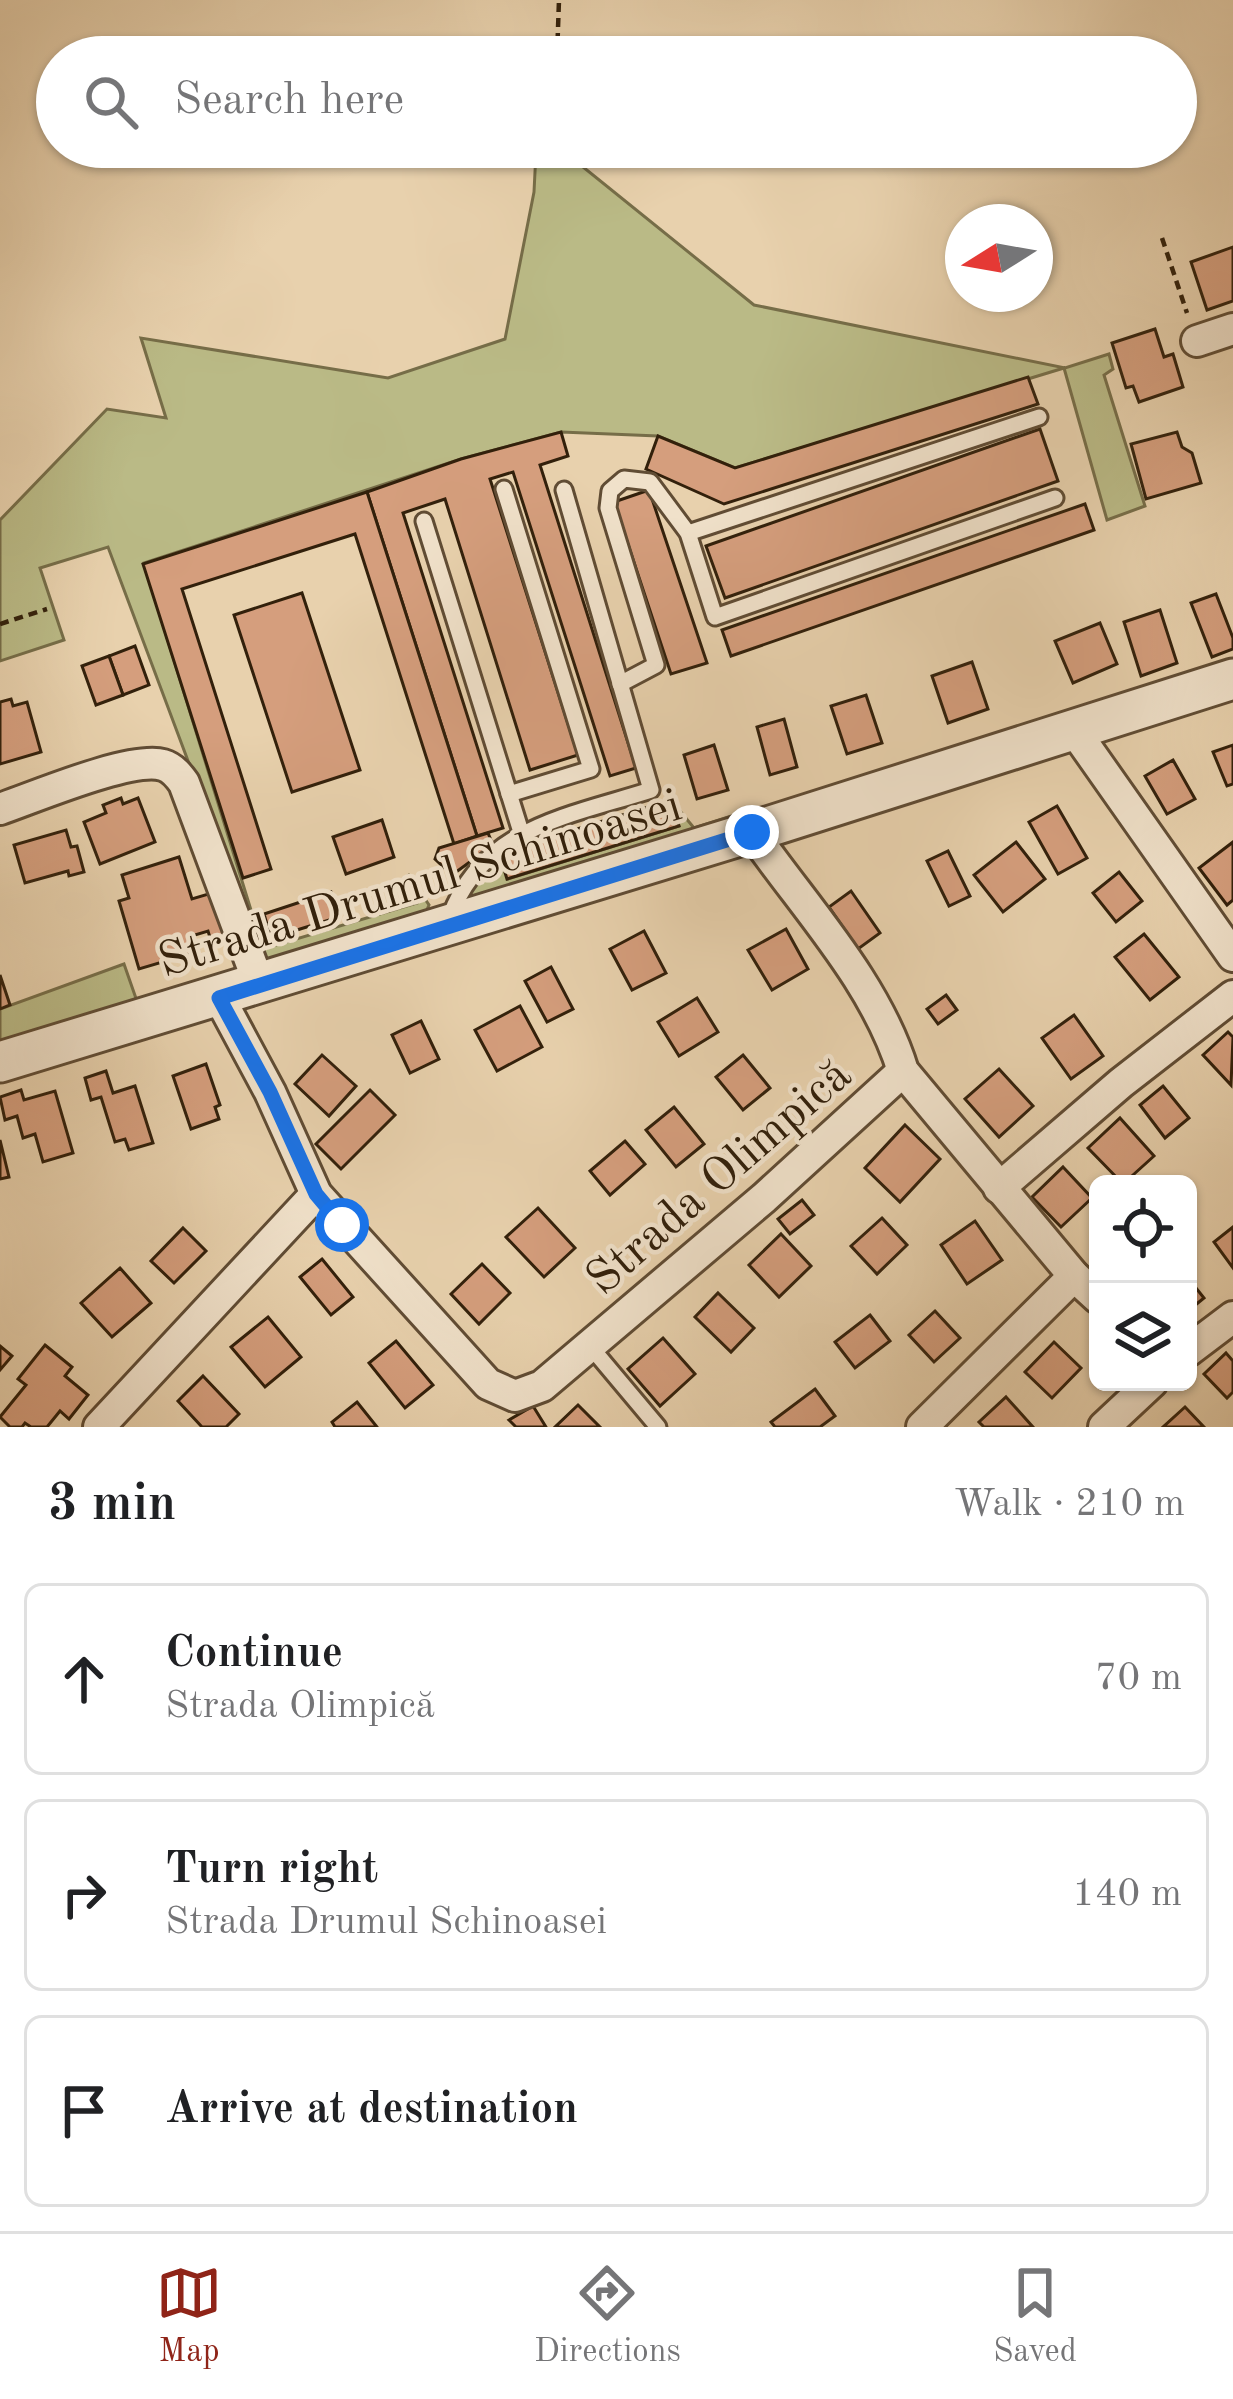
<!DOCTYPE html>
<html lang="en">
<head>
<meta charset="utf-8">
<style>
	body { margin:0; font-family:"Old Standard TT",serif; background:#f2f2f2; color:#202124 }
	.controls { position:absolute; right:36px; bottom:36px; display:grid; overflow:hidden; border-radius:18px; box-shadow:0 3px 9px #0004 }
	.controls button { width:108px; height:108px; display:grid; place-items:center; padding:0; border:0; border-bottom:3px solid #e0e0e0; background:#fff; color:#202124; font:60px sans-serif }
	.compass { position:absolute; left:945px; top:204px; width:108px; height:108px; border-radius:50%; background:#fff; box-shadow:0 3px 9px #0004; rotate:259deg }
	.stop { position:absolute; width:36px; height:36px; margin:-27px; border:9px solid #1a73e8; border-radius:50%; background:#fff }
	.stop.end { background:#1a73e8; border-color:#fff; box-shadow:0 3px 12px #0008 }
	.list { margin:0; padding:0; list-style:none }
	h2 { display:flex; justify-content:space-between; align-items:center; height:156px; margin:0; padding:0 48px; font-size:51px }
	h2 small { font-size:39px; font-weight:400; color:#757577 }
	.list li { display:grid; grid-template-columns:78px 1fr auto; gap:36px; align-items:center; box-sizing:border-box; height:192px; margin:0 24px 24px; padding:0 24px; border:3px solid #e0e0e0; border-radius:18px }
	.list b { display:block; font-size:45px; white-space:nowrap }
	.list p { margin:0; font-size:39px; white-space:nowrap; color:#757577 }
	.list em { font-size:39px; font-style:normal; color:#757577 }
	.icon { flex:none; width:66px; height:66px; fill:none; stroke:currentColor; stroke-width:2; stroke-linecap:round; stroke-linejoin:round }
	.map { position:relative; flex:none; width:1233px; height:1427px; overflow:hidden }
	.search { position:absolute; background:#fff; box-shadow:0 3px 9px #0004; left:36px; right:36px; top:36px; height:132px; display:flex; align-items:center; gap:30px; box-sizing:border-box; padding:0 42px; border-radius:66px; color:#757577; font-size:45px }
	.sheet { height:804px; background:#fff }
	nav { display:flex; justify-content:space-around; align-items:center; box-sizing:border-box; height:168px; border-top:3px solid #e0e0e0; background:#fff; font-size:33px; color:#757577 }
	nav a { display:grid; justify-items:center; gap:6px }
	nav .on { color:#8f2418 }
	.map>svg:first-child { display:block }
</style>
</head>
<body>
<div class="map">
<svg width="1233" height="1427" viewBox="0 0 1233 1427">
	<rect width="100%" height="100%" fill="#e8d1ad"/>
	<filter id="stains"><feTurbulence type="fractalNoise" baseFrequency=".00167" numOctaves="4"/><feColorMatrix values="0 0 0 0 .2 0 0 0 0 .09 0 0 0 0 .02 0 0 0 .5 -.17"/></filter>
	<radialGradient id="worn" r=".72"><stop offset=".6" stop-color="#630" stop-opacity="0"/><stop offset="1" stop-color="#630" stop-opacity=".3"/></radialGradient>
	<g fill="#baba86" stroke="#766d48" stroke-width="3">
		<path d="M 536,152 L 567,154 L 754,305 L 1065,368 L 1109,354 L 1113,369 L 1104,375 L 1145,506 L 1107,520 L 1064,368 L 735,468 L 658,436 L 561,432 L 461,459 L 144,563 L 263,949 L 417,903 L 408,874 L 429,905 L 421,923 L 264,964 L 108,547 L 40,568 L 64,640 L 0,661 L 0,520 L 107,409 L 166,418 L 141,338 L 388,378 L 505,339 L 534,192 Z"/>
		<path d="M 671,800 L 694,828 L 747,811 L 744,822 L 471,904 L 470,893 L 499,853 L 508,879 L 679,826 Z"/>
		<path d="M 124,964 L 139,1007 L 0,1049 L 0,1009 Z"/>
	</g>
	<g fill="#d59e7d" stroke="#32200b" stroke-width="3">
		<path d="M 1233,247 L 1233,301 L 1207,310 L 1191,262 Z"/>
		<path d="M 1155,329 L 1164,357 L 1173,354 L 1183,387 L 1139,402 L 1133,386 L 1126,388 L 1112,343 Z"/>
		<path d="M 1028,377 L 1038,404 L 724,504 L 646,469 L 658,436 L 735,468 Z"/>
		<path d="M 1040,429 L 1058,481 L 725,598 L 706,546 Z"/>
		<path d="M 561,432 L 568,456 L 540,465 L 636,768 L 610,776 L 513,472 L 490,479 L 578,755 L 530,770 L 445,499 L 403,513 L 503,828 L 477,836 L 367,492 L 461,459 Z"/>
		<path d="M 1177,432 L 1182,447 L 1192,453 L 1201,483 L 1146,499 L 1131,444 Z"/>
		<path d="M 649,490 L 707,663 L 671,674 L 614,502 Z"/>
		<path d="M 367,492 L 477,836 L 454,844 L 355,534 L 182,589 L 271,869 L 243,878 L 143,564 Z"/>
		<path d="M 1085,504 L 1094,530 L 731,656 L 722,630 Z"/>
		<path d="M 302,593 L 360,770 L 292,792 L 234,615 Z"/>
		<path d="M 1216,594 L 1233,638 L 1233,649 L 1212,657 L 1191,603 Z"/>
		<path d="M 1160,610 L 1177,663 L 1141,676 L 1124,622 Z"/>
		<path d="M 1100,623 L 1117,664 L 1073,683 L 1055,641 Z"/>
		<path d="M 135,646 L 149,685 L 123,695 L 109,656 Z"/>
		<path d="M 109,656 L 123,695 L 96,705 L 82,666 Z"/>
		<path d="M 972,662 L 988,709 L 948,723 L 932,676 Z"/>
		<path d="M 866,695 L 882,743 L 847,754 L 831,706 Z"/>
		<path d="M 11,699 L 13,706 L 27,702 L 41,752 L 0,764 L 0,702 Z"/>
		<path d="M 784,719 L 797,767 L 770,775 L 757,727 Z"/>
		<path d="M 714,745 L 728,790 L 697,799 L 684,755 Z"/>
		<path d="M 1233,745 L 1233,784 L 1227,786 L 1213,752 Z"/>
		<path d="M 1173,760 L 1195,799 L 1167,814 L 1145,776 Z"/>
		<path d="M 121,798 L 123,804 L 138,798 L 155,842 L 100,864 L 84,822 L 106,813 L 103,805 Z"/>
		<path d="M 671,800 L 679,826 L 507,879 L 499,853 Z"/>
		<path d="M 1057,806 L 1087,858 L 1058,874 L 1029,822 Z"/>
		<path d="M 382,820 L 394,857 L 346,874 L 333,837 Z"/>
		<path d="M 66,830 L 71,847 L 77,846 L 84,872 L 69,876 L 68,871 L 25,883 L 14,845 Z"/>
		<path d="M 488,833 L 493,845 L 452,875 L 435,859 L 439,848 Z"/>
		<path d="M 1016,842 L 1045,879 L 1003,912 L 974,875 Z"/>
		<path d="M 1233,842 L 1233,900 L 1227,905 L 1199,868 Z"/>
		<path d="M 948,851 L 970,896 L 949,906 L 927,861 Z"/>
		<path d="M 179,857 L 192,899 L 215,892 L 229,939 L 212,944 L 208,931 L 188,937 L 193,953 L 139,969 L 119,901 L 129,898 L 122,875 Z"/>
		<path d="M 1119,872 L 1142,901 L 1116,922 L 1093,893 Z"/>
		<path d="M 851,891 L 880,933 L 858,949 L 829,907 Z"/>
		<path d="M 331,892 L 339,917 L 271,938 L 264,914 Z"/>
		<path d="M 786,929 L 808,969 L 772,990 L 748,950 Z"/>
		<path d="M 644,931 L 666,973 L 632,990 L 610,949 Z"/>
		<path d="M 1144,934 L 1179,977 L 1150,1000 L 1115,957 Z"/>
		<path d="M 551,967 L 573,1009 L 547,1022 L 525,981 Z"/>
		<path d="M 0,975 L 10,1005 L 0,1009 Z"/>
		<path d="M 946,995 L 957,1010 L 938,1024 L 927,1009 Z"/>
		<path d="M 697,998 L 718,1032 L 679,1056 L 658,1022 Z"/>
		<path d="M 520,1006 L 542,1047 L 497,1071 L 475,1030 Z"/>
		<path d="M 1074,1015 L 1103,1056 L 1071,1079 L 1042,1038 Z"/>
		<path d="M 421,1021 L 439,1059 L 410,1073 L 392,1035 Z"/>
		<path d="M 1228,1032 L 1233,1037 L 1231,1085 L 1203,1055 Z"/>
		<path d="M 322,1055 L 356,1086 L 329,1116 L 295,1084 Z"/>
		<path d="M 743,1055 L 770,1088 L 743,1110 L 716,1077 Z"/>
		<path d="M 206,1064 L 220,1105 L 215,1107 L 219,1119 L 191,1129 L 173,1076 Z"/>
		<path d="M 999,1069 L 1033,1106 L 999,1137 L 965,1099 Z"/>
		<path d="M 106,1071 L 113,1093 L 135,1086 L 153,1143 L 129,1150 L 125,1139 L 115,1142 L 101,1097 L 91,1100 L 85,1078 Z"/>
		<path d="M 1163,1086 L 1189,1118 L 1165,1138 L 1140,1105 Z"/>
		<path d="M 21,1090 L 24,1100 L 55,1091 L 73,1153 L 43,1162 L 35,1134 L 23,1138 L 17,1116 L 5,1120 L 0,1097 Z"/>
		<path d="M 370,1090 L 395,1115 L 341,1169 L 316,1144 Z"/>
		<path d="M 674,1107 L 704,1144 L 676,1167 L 646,1130 Z"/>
		<path d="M 1120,1118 L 1154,1156 L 1123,1184 L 1088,1148 Z"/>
		<path d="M 905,1125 L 940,1159 L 900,1202 L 865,1168 Z"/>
		<path d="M 0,1140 L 9,1177 L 0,1179 Z"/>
		<path d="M 625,1141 L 645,1164 L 610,1195 L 590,1171 Z"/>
		<path d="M 1063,1167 L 1092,1198 L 1061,1227 L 1032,1197 Z"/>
		<path d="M 802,1200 L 814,1215 L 790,1234 L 778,1219 Z"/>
		<path d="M 538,1208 L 575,1248 L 544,1277 L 506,1237 Z"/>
		<path d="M 882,1218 L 907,1245 L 877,1274 L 851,1246 Z"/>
		<path d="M 975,1221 L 1002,1260 L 967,1284 L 941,1245 Z"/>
		<path d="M 1233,1227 L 1233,1268 L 1214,1242 Z"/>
		<path d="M 183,1228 L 206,1251 L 174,1283 L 151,1261 Z"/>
		<path d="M 781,1234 L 811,1266 L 779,1297 L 749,1265 Z"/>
		<path d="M 322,1259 L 353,1297 L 331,1315 L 300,1277 Z"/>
		<path d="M 482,1264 L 510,1293 L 479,1324 L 451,1294 Z"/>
		<path d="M 120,1268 L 151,1303 L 112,1337 L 81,1303 Z"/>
		<path d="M 1188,1278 L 1204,1298 L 1188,1311 Z"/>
		<path d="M 718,1293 L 754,1328 L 731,1352 L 695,1317 Z"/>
		<path d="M 935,1311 L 960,1338 L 934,1362 L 909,1335 Z"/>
		<path d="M 870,1315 L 890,1341 L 855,1368 L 835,1342 Z"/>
		<path d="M 268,1317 L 301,1357 L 265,1387 L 231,1347 Z"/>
		<path d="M 663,1338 L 695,1374 L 660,1406 L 628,1369 Z"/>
		<path d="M 396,1341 L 433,1385 L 405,1408 L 369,1363 Z"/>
		<path d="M 1054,1342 L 1081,1368 L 1052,1398 L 1025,1372 Z"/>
		<path d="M 45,1345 L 72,1367 L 65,1376 L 88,1395 L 69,1419 L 60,1411 L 47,1427 L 31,1427 L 25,1423 L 22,1427 L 10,1427 L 0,1417 L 26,1385 L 18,1379 Z"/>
		<path d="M 0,1346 L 12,1356 L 0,1370 Z"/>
		<path d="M 1226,1353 L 1233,1361 L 1233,1392 L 1227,1398 L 1204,1374 Z"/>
		<path d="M 203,1376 L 239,1414 L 226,1427 L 202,1427 L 178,1401 Z"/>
		<path d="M 815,1389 L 835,1416 L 820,1427 L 775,1427 L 771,1422 Z"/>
		<path d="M 1006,1397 L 1033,1427 L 984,1427 L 979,1422 Z"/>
		<path d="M 357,1402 L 377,1427 L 335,1427 L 332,1422 Z"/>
		<path d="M 578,1405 L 600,1427 L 555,1427 Z"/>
		<path d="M 533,1406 L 546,1427 L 516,1427 L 509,1420 Z"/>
		<path d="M 1185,1407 L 1204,1427 L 1163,1427 Z"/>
	</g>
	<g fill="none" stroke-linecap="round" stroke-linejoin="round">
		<g stroke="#604c34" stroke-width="21">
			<g id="service">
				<path d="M 504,489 L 591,769 L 509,794"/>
				<path d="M 424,521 L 521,832"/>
				<path d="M 688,533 L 1039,417"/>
				<path d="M 620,684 L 656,665 L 608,508 L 610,491 L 624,479 L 650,482 L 688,533 L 715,617 L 1055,498"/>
				<path d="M 450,917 C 482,827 570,816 651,790 L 564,490"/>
				<path d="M 590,1346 L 658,1427"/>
			</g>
		</g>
		<g stroke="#604c34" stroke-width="36">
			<g id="minor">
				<path d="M 1197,341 L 1233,329"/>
				<path d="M 1074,730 L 1233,956"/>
				<path d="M 0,809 C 35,797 131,756 163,765 C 173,768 179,776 184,783 L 259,984"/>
				<path d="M 752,832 C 805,908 876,982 903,1071 L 1074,1276 L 1098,1298"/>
				<path d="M 219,997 L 270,1092 L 316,1194 L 488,1384 L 515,1396 L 542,1386 L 764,1198 L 903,1071"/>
				<path d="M 999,1188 L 1121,1083 L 1233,996"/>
				<path d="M 1188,1351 L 1233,1317"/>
				<path d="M 99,1427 L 316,1194"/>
				<path d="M 922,1427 L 1074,1276"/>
				<path d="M 1104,1427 L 1152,1382"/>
			</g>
		</g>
		<g stroke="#604c34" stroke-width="45">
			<path id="tertiary" d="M 0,1062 L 752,832 L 1233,679"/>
		</g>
		<g stroke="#32200b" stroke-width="4.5" stroke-dasharray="9 6" stroke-linecap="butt">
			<path d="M 557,57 L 559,0"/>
			<path d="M 555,152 L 555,147"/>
			<path d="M 1162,238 L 1187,313"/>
			<path d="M 0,624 L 47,609"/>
		</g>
		<use href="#service" stroke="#f0e1ca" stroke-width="15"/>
		<use href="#minor" stroke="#f0e1ca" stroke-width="30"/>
		<use href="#tertiary" stroke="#f0e1ca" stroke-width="39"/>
	</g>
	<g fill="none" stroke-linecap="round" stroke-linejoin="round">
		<path stroke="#1a73e8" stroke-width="15" d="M 342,1225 L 316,1194 L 270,1092 L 219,998 L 752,832"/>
	</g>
	<g text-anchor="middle" stroke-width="9" stroke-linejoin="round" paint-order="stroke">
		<g font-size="48" fill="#32200b" stroke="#f0e1ca">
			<text transform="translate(419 881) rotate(-17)" y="17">Strada Drumul Schinoasei</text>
			<text transform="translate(717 1175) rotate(-41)" y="17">Strada Olimpică</text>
		</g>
	</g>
	<rect width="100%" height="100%" filter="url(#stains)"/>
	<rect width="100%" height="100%" fill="url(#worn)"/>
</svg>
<div class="controls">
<button><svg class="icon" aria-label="locate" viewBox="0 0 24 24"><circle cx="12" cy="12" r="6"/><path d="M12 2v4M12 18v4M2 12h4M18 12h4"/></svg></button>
<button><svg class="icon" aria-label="layers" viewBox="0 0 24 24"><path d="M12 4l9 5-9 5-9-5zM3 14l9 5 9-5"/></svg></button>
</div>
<svg class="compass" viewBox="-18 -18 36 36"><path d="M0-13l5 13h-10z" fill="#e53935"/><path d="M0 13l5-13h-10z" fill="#757577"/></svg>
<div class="stop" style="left:342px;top:1225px"></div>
<div class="stop end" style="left:752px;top:832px"></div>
<div class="search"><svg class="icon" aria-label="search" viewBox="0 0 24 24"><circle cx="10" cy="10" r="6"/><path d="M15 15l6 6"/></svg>Search here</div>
</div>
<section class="sheet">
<h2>3 min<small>Walk · 210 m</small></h2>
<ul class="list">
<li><svg class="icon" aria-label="ahead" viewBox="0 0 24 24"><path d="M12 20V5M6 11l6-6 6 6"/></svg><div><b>Continue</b><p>Strada Olimpică</p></div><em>70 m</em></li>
<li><svg class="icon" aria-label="right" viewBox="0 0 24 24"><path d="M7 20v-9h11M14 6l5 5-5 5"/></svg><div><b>Turn right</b><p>Strada Drumul Schinoasei</p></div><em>140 m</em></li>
<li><svg class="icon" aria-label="arrive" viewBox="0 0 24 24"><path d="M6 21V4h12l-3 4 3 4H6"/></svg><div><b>Arrive at destination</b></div></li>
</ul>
</section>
<nav>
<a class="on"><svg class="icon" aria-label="map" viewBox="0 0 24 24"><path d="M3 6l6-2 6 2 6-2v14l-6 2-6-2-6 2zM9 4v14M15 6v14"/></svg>Map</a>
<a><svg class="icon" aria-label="directions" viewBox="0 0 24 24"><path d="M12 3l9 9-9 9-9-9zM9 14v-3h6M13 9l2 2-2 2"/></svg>Directions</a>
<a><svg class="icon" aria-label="saved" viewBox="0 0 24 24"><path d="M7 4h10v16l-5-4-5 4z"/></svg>Saved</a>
</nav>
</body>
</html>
